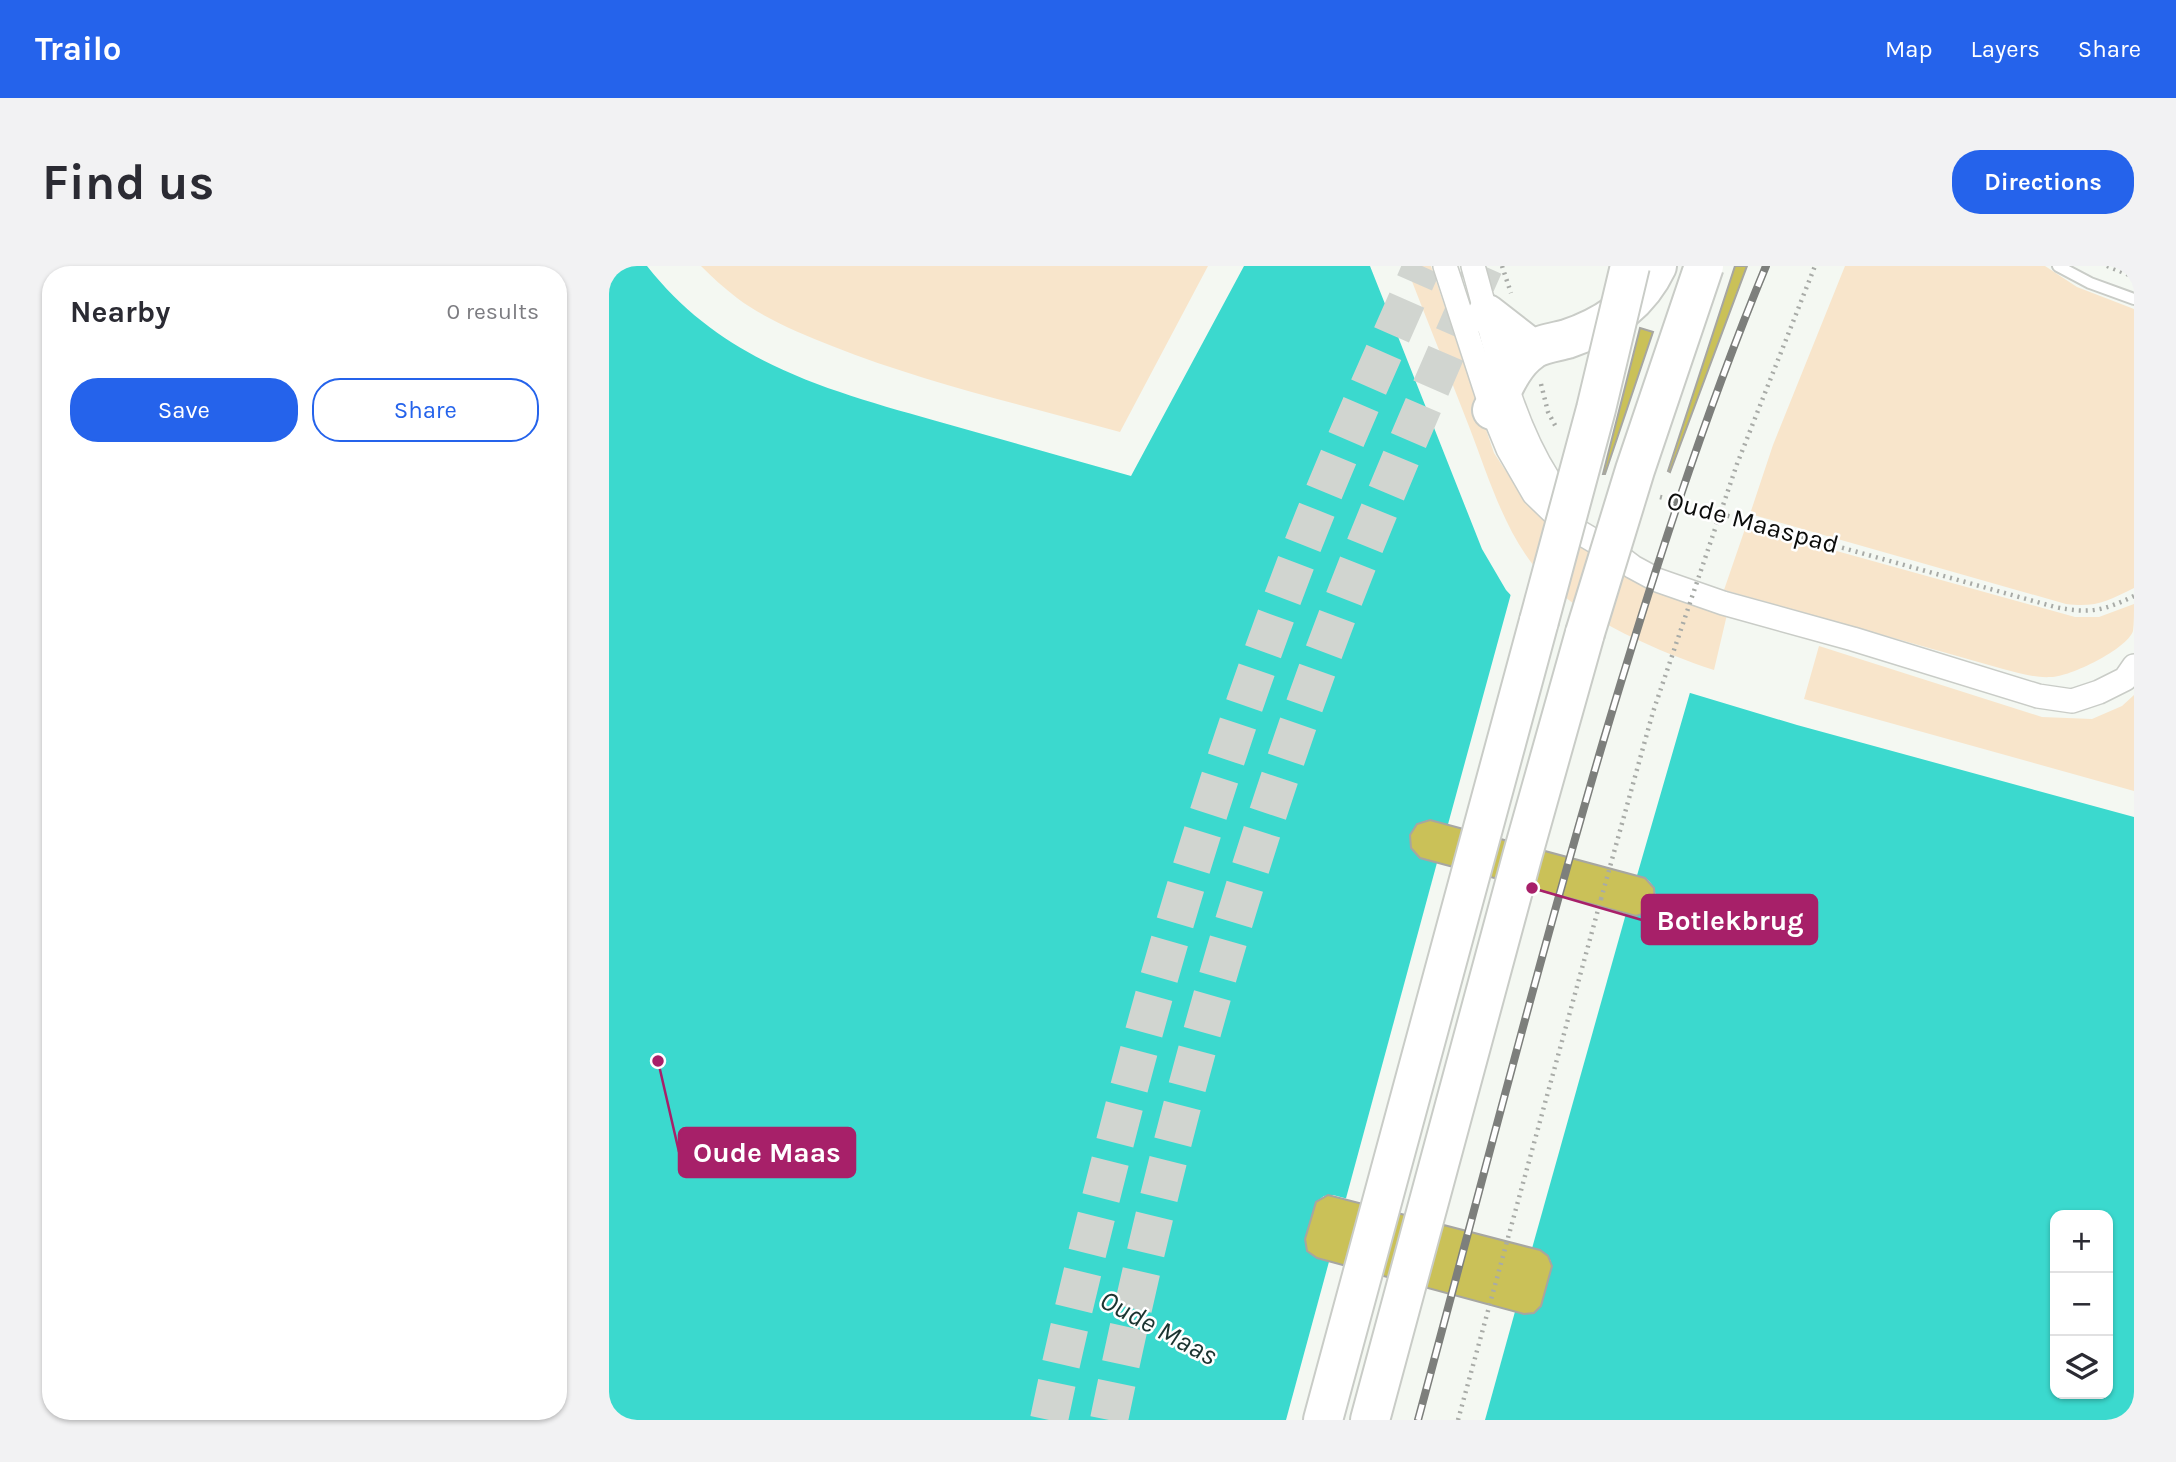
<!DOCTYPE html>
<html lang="en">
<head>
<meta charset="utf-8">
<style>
	body { margin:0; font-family:Karla,sans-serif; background:#f2f2f3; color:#2b2b33 }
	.controls { position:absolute; right:21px; bottom:21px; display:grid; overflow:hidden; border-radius:14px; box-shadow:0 2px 5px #0004 }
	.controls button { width:63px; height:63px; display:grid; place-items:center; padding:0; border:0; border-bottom:2px solid #e1e1e2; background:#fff; color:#2b2b33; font:35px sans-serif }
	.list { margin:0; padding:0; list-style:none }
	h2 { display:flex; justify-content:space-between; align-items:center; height:91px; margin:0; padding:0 28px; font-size:30px }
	h2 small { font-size:23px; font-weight:400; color:#7c7c81 }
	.actions { display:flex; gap:14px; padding:21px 28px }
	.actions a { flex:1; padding:16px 0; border:2px solid #2563eb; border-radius:28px; text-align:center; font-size:24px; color:#2563eb }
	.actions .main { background:#2563eb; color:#fff }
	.icon { flex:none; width:38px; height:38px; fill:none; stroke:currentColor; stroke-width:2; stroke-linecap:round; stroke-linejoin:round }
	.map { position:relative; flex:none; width:1525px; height:1154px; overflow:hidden; border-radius:28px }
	header { display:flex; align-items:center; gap:42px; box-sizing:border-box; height:98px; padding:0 35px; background:#2563eb; color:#fff }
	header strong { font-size:33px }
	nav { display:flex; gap:38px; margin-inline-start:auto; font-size:24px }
	.intro { display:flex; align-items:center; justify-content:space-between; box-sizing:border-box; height:168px; padding:0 42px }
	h1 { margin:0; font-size:49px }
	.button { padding:18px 32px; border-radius:28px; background:#2563eb; color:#fff; font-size:24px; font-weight:700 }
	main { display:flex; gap:42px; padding:0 42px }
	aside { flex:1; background:#fff; border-radius:28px; box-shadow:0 2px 5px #0004 }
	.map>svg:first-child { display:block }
</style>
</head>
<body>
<header>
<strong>Trailo</strong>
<nav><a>Map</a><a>Layers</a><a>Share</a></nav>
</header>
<div class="intro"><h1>Find us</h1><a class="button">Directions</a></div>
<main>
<aside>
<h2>Nearby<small>0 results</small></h2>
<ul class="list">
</ul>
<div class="actions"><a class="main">Save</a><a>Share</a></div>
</aside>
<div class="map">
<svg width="1525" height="1154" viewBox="0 0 1525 1154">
	<rect width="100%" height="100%" fill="#f4f8f2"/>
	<g fill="#f8e5cb">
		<path d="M 92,0 L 599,0 L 511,166 C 415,139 316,117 223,80 C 191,67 156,53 128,32 C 115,22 103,11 92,0 Z"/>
		<path d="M 797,0 L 822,0 L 885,187 L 918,237 L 958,266 L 1120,340 L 1105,404 C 1053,387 975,354 937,314 C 898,274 881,215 861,163 C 840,109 818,54 797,0 Z"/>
		<path d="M 1236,0 L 1436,0 L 1468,21 L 1525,43 L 1525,322 C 1499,335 1486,342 1457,338 L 1141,248 L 1164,179 Z"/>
		<path d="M 1137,260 L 1466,351 L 1490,351 L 1525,338 C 1525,346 1525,357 1524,365 C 1518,383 1461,411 1442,411 C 1425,412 1410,407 1394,403 L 1115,324 Z"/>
		<path d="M 1210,380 L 1433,451 L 1483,453 L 1513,440 L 1525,429 L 1525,525 L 1195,433 Z"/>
	</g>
	<path fill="#3bd9ce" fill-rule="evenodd" d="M 0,0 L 38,0 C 116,99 222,125 338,158 C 399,175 460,193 522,210 L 635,0 L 761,0 L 873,283 L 897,324 L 926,355 L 964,380 L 1068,423 L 1188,459 L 1525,551 L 1525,1154 L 0,1154 ZM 821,554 L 1036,612 C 1054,624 1047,646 1027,650 L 811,592 C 795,579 800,557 821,554 ZM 724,929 L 931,984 L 942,995 L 942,1005 L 932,1040 L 925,1047 L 916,1048 L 708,992 L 698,985 L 696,973 L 707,936 L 715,930 ZM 1446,949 L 1499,949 L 1499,1128 L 1446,1128 Z"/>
	<g fill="#f4f8f2">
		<path d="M 903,324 L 928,353 L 966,376 L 1082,423 L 1027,613 L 838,562 Z"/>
		<path d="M 829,593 L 1018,644 L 922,986 L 736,936 Z"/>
		<path d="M 721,992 L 907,1042 L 876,1154 L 677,1154 Z"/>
	</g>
	<g fill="#cac158" stroke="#a6a6a1" stroke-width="2">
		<path d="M 1126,0 L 1138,0 L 1061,206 L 1059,205 Z"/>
		<path d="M 1031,62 L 1044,66 L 996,208 L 994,208 Z"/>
		<path d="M 821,554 L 1036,612 L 1045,622 L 1046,635 L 1039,646 L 1027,650 L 811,592 L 802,582 L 801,569 L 808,558 Z"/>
		<path d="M 719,929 L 931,984 L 939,990 L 943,1000 L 932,1040 L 925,1047 L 915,1048 L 708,992 L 698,985 L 696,973 L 707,936 Z"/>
	</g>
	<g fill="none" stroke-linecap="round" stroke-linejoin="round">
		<g stroke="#d1d5d0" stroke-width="38" stroke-dasharray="38 19" stroke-linecap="butt">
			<path d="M 440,1154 C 458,1066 480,979 502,892 C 554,685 616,480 693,281 C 730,186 772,93 813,0"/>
			<path d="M 500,1154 C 548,920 609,689 687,464 C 741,306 808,153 875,0"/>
		</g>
		<g stroke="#c9ccc7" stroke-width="14">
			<path id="lane" d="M 1449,0 L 1481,17 L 1525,33"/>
		</g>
		<g stroke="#c9ccc7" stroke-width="26">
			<g id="street">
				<path d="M 836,0 L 883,144 L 899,183 L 925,228 L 955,257 L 1004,286 L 1024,301 L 1048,314 L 1114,337 L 1244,373 L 1429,430 L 1463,435 L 1490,426 L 1516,413 L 1525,400"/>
				<path d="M 864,0 C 885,73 899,150 940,214 C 947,225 956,234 964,243"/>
			</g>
		</g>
		<g stroke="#c9ccc7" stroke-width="42">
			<g id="highway">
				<path d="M 878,48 L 923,83"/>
				<path d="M 883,144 C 894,124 903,98 922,85 C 930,78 947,76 958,73 C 997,60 1030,38 1048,0"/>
				<path d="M 714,1154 L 930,355"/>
				<path d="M 761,1154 L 913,591 L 976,367"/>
			</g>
		</g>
		<g stroke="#a8aba7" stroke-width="4.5" stroke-dasharray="2 5" stroke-linecap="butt">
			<path d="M 893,0 L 902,27"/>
			<path d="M 1498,0 L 1525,11"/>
			<path d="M 932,118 L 939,146 L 948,163"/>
			<path d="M 1051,231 L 1446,341 C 1480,348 1494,345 1525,330"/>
			<path d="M 849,1154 L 992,633"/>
		</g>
		<use href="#lane" stroke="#fff" stroke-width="10"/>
		<use href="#street" stroke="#fff" stroke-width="23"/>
		<use href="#highway" stroke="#fff" stroke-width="38"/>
		<g stroke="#7d7f7c" stroke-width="8">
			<path id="rail" d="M 809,1154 C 870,928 928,701 994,476 C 1042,315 1093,155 1157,0"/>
		</g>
		<use href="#rail" stroke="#fff" stroke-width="5" stroke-dasharray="16" stroke-linecap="butt"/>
		<g stroke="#c9ccc7" stroke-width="42" stroke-linecap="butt">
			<g id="highway-bridge">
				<path d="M 930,355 L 987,143 L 1021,0"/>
				<path d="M 976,367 L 1026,204 L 1095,0"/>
			</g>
		</g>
		<path stroke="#a8aba7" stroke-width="4.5" stroke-dasharray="2 5" stroke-linecap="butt" d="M 992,633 L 1044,446 L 1128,198 L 1206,0"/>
		<use href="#highway-bridge" stroke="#fff" stroke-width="38"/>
	</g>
	<g text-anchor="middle" stroke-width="5" stroke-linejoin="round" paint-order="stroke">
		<g font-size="26" fill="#0c0d0c" stroke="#fff">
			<text transform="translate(1144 256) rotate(15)" y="9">Oude Maaspad</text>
		</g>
		<g font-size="28" font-style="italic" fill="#1b3431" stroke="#fff">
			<text transform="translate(550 1061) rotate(28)" y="10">Oude Maas</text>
		</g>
	</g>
	<path fill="none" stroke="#a72069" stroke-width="2.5" d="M923 622L1033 654M49 795L70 886"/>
	<g fill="#a72069" stroke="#fff" stroke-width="2.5">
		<circle cx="923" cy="622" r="7"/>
		<circle cx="49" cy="795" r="7"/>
	</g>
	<g fill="#a72069" stroke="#a72069" stroke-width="2.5">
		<rect x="1033" y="629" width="175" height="49" rx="7"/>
		<rect x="70" y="862" width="176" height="49" rx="7"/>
	</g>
	<g font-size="28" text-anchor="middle" font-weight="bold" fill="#fff">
		<text x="1121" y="664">Botlekbrug</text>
		<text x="158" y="896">Oude Maas</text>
	</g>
</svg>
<div class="controls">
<button>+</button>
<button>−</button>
<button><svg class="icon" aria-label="layers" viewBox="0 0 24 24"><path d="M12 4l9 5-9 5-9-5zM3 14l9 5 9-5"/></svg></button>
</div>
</div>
</main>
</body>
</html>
